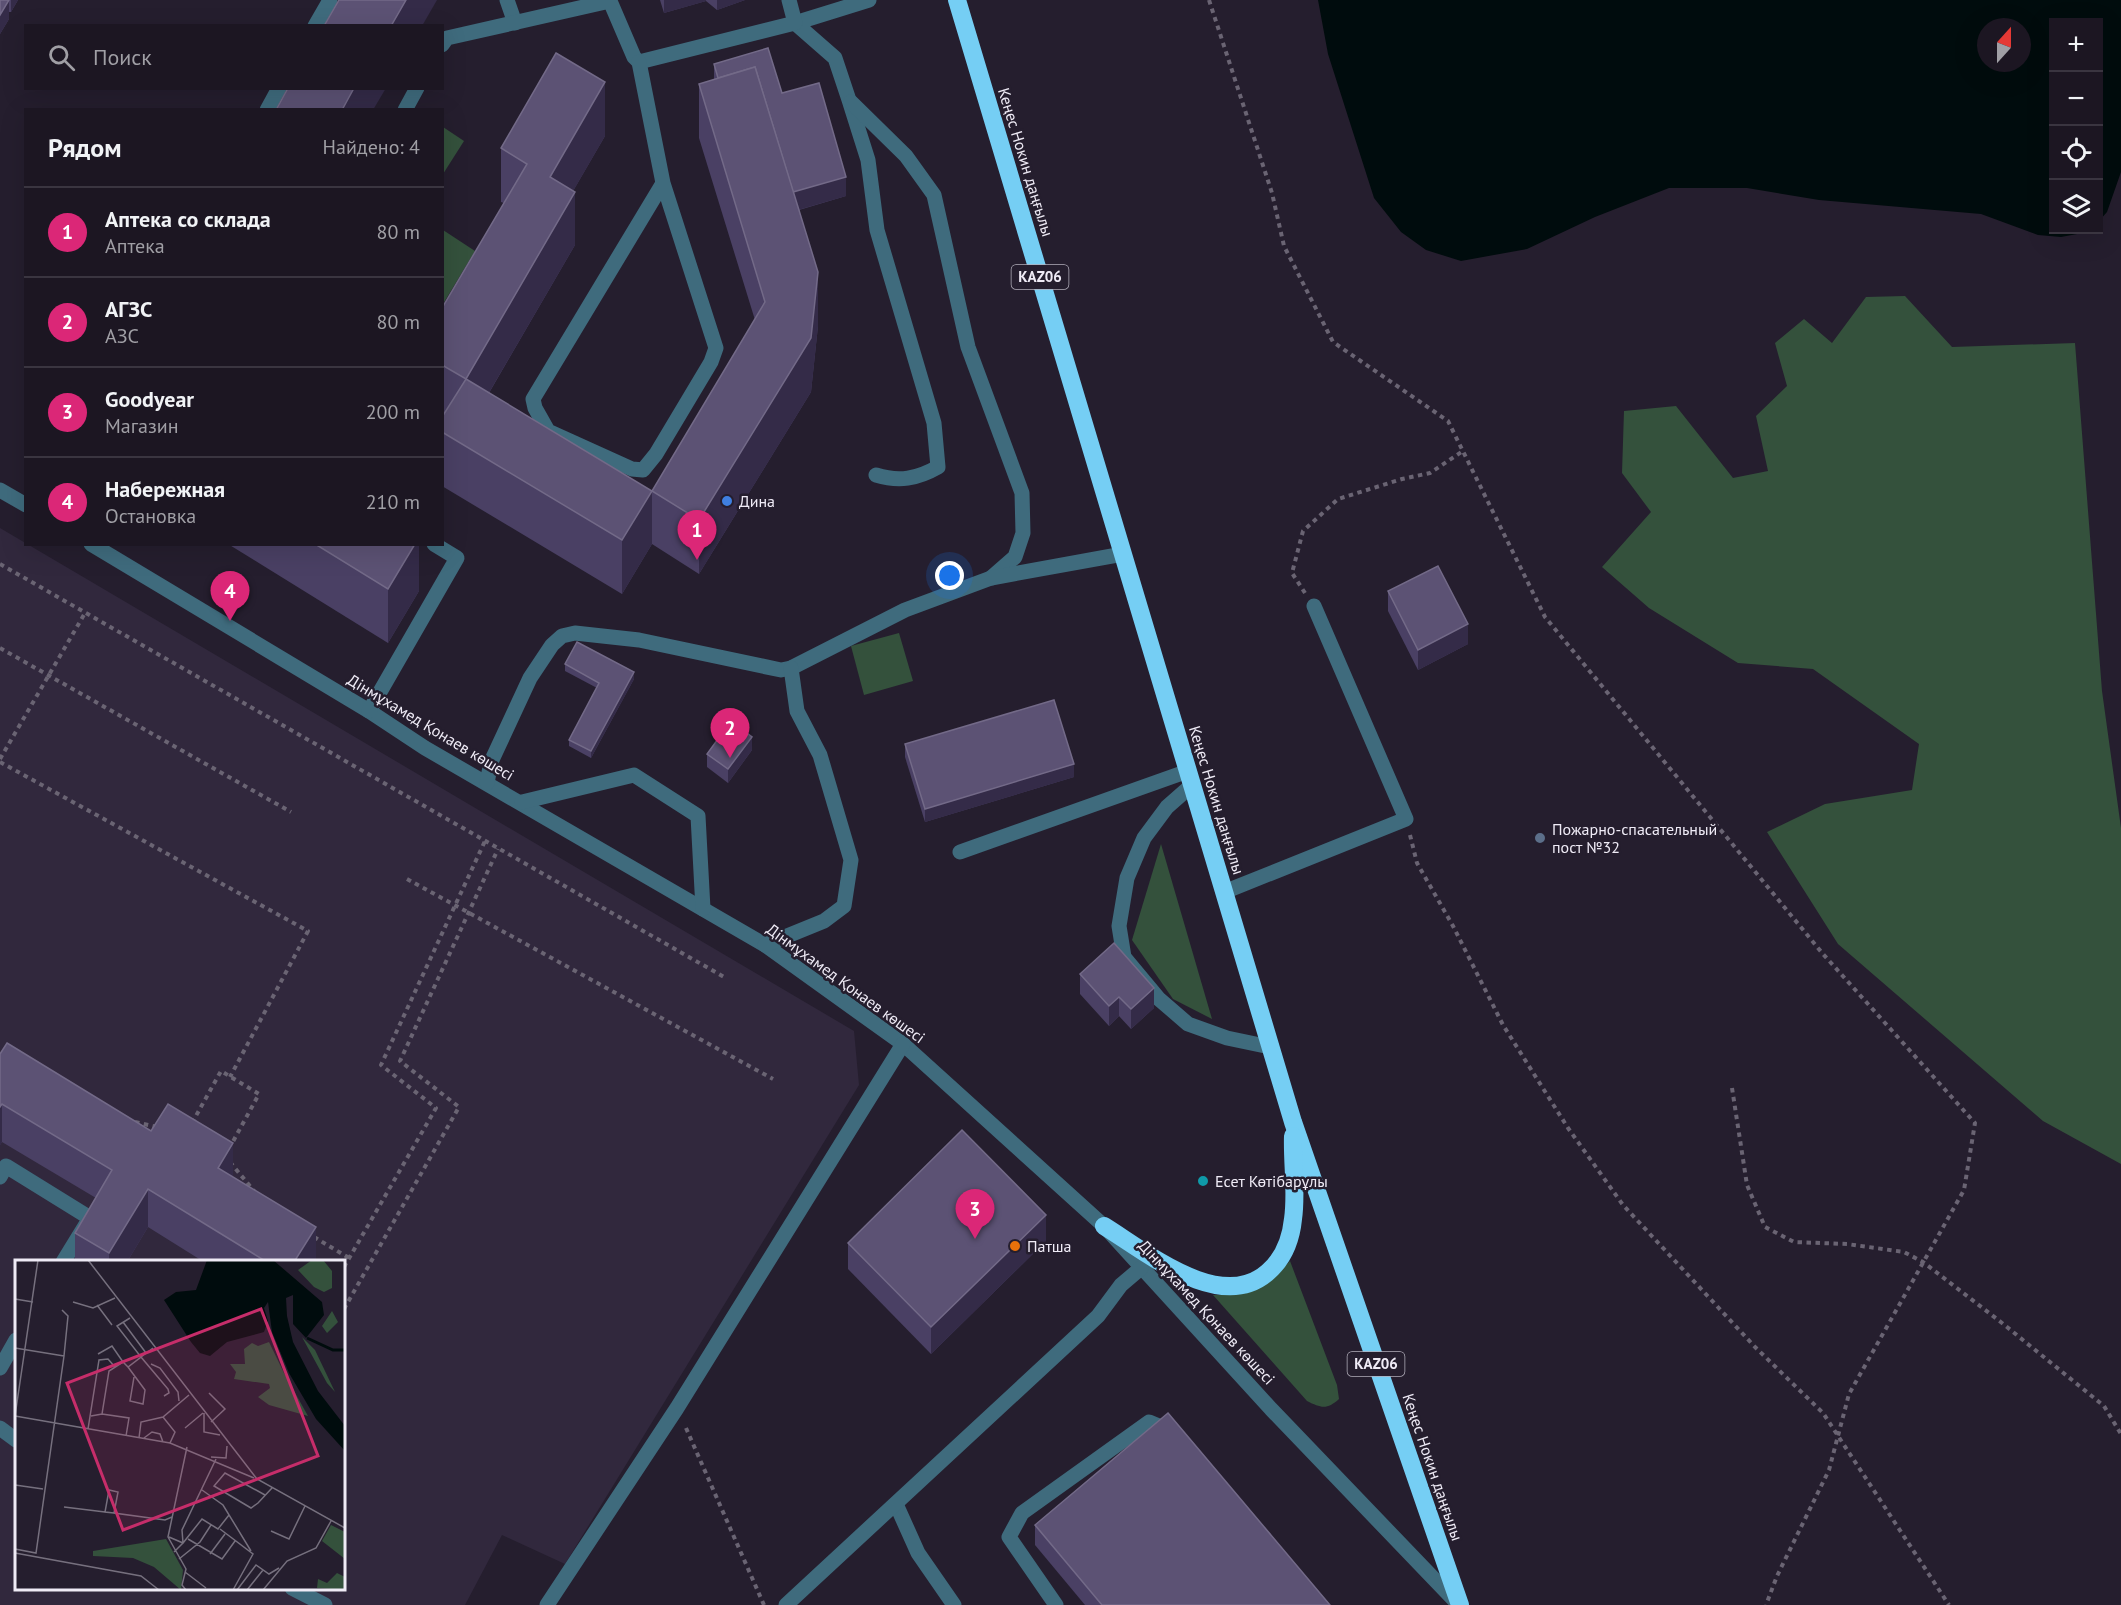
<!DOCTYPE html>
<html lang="ru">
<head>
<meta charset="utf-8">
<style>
	body { margin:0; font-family:"PT Sans",sans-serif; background:#29232f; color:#f1f3f6 }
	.controls { position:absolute; right:18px; top:18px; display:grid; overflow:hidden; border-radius:0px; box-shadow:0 6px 24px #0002 }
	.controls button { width:54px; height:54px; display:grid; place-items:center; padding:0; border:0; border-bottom:2px solid #3a3540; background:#1c1622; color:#f1f3f6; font:30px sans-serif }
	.compass { position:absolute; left:1977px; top:18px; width:54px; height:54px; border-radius:50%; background:#1c1622; box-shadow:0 6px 24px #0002; rotate:21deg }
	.you { position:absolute; left:950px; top:576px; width:21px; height:21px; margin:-15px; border:4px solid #fff; border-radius:50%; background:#1a73e8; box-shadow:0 0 0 9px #1a73e833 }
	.badge { display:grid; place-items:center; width:39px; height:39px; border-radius:50%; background:#db2777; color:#fff; font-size:20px; font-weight:700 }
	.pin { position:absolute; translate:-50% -50px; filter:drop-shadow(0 2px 3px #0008) }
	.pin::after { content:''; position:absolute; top:32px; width:21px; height:18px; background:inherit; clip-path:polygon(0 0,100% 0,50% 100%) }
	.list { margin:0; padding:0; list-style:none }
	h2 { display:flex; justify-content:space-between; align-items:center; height:78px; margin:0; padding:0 24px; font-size:26px }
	h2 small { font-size:20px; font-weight:400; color:#a09fa5 }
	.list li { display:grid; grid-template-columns:39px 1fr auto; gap:18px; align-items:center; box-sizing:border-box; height:90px; padding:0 24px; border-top:2px solid #3a3540 }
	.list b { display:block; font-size:22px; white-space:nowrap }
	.list p { margin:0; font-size:20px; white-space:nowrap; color:#a09fa5 }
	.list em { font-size:20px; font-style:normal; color:#a09fa5 }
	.icon { flex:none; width:33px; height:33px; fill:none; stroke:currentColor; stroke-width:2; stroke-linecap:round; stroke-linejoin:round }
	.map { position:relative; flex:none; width:2121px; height:1605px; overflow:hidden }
	.search { position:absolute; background:#1c1622; box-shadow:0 6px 24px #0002; left:24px; top:24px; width:420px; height:66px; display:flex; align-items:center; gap:15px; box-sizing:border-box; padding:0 21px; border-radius:0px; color:#a09fa5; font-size:22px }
	.panel { position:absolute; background:#1c1622; box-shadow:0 6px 24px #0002; left:24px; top:108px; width:420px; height:438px; border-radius:0px }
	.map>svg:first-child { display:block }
</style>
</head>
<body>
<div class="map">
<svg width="2121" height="1605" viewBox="0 0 2121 1605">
	<rect width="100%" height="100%" fill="#251e2e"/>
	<path fill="#31283d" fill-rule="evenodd" d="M 0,528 L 854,1031 L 859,1085 L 565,1564 L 502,1535 L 465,1605 L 0,1605 ZM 16,1262 L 344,1262 L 344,1588 L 16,1588 Z"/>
	<g fill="#34513c">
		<path d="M 443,127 L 464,141 L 443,174 Z"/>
		<path d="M 443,230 L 475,251 L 443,304 Z"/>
		<path d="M 1905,296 L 1952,347 L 2075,343 L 2102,691 L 2121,828 L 2121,1164 L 2043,1121 L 1838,944 L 1767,832 L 1825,804 L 1912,790 L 1919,744 L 1813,669 L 1738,663 L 1649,608 L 1602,567 L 1651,512 L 1622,473 L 1624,411 L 1676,406 L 1733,478 L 1768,471 L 1756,416 L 1787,386 L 1775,343 L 1804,319 L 1832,343 L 1866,297 Z"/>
		<path d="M 899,633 L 913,681 L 864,695 L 851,646 Z"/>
		<path d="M 1161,844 L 1212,1019 L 1173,999 L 1132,940 Z"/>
		<path d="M 1290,1261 L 1337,1385 L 1339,1399 C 1327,1410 1321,1408 1307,1401 L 1213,1295 L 1236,1294 L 1278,1273 Z"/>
	</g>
	<path fill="#000c0d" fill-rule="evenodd" d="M 1318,0 L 2121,0 L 2121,172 L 2107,212 L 2099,221 L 2098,22 L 2054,22 L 2054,230 L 2091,230 L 2088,232 L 2061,237 L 2038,235 L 1981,214 L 1819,200 L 1747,188 L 1669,188 L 1595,217 L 1527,249 L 1461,261 L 1426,250 L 1401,232 L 1374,198 L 1328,54 ZM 1986,27 L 2022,27 L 2022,63 L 1986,63 Z"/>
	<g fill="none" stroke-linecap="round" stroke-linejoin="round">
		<g stroke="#6a6473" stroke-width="4" stroke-dasharray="4.5 4.5" stroke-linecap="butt">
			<path d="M 1209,0 L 1272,193 L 1284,246 L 1333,342 L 1448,421 L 1545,617 L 1823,954 L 1975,1123 L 1964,1190 L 1849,1394 L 1829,1470 L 1777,1576 L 1766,1605"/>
			<path d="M 0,564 L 724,977"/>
			<path d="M 1305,593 L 1292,573 L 1303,531 L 1338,499 L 1402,479 L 1430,473 L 1463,451"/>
			<path d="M 0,648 L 291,812"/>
			<path d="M 0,759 L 85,613"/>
			<path d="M 0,762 L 308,931 L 230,1077"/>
			<path d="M 1410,835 L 1417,863 L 1453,926 L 1503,1025 L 1568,1128 L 1623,1205 L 1755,1347 L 1823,1413 L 1949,1605"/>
			<path d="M 407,879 L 773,1079"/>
			<path d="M 1732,1088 L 1747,1185 L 1765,1227 L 1794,1242 L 1847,1244 L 1904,1252 L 1923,1262 L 2002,1323 L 2104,1406 L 2121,1434"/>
			<path d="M 135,1122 L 157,1127"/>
			<path d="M 192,1123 L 221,1071 L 259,1094 L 230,1147"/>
			<path d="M 230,1162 L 254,1191"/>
			<path d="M 314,1237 L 349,1258"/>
			<path d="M 344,1267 L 436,1108 L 381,1065 L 485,841"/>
			<path d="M 344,1309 L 459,1107 L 400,1061 L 498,849"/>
			<path d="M 686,1428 L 764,1605"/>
		</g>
		<g stroke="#3f6b7d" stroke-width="15">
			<path d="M 507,0 L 515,23"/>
			<path d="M 869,0 L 795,23 L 835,58 L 849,100 L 868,160 L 877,230 L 934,423 L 938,467 C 917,479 899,482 876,475"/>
			<path d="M 315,26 L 330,0"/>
			<path d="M 442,45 L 447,38 L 610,1 L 634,57 L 639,62 L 795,23 L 789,0"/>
			<path d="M 639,62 L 663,183 L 716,348 L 711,362 L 656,454 L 643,470 L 632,469 L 548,431 L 535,408 L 533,399 L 663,183"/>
			<path d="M 851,102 L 906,156 L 934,195 L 968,347 L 1022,493 L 1023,533 L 1015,557 L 991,578"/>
			<path d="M 267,110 L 279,88"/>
			<path d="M 405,110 L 417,88"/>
			<path d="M 0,490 L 26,505"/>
			<path d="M 91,544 L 369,711 L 425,748 L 765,945 L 903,1044 L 1104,1226 L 1271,1409 L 1459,1605"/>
			<path d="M 369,711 L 457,558 L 434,544"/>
			<path d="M 487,783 L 491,762 L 530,678 L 552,645 L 562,636 L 575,633 L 639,640 L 781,670 L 791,668 L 905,610 L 991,578 L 1123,554"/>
			<path d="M 1192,785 L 1167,807 L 1144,838 L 1127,878 L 1119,926 L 1124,957 L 1159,999 L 1188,1024 L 1227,1038 L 1270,1047"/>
			<path d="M 522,802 L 634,775 L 698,816 L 703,909"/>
			<path d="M 960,852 L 1188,771"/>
			<path d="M 1224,892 L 1406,819 L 1314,606"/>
			<path d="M 765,945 L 824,921 L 844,906 L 851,860 L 820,755 L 797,711 L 791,668"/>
			<path d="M 0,1177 L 6,1166 L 90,1218 L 63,1262"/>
			<path d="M 0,1368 L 16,1340"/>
			<path d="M 0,1428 L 16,1440"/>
			<path d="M 896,1504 L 918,1553 L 954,1605"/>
			<path d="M 292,1588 L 325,1605"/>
			<path d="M 547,1605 L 677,1408 L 903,1044"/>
			<path d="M 786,1605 L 1098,1316 L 1121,1285 L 1141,1268"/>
			<path d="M 1056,1605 L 1009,1537 L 1022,1513 L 1149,1422 L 1173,1432"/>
		</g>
		<g stroke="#75cef4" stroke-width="18">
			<path d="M 957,0 L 1293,1122 L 1460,1605"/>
			<path d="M 1104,1226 C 1146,1252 1221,1314 1268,1272 C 1284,1258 1291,1239 1293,1219 C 1297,1192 1292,1163 1293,1136"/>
		</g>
	</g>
	<g fill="#4a4064">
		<path d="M 0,0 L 18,0 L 11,12 L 9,12 L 9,19 L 0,34 Z"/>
		<path d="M 660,0 L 745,0 L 717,10 L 706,1 L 664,13 Z"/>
		<path d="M 714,64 L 782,93 L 846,196 L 799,210 L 818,326 L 811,392 L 699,574 L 652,544 L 652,491 L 755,320 L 699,138 L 699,84 L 714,80 Z"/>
		<path d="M 605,136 L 573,191 L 575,245 L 489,393 L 652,544 L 622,594 L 442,486 L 442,308 L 504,203 L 501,202 L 501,148 Z"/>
		<path d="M 228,544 L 419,544 L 419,591 L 388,643 Z"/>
		<path d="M 1388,591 L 1468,644 L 1418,670 L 1388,611 Z"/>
		<path d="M 565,664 L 634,679 L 591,758 L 569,746 L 569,740 L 597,688 L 565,671 Z"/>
		<path d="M 905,744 L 1074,777 L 925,822 L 905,757 Z"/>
		<path d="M 752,750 L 728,783 L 707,767 L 707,754 Z"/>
		<path d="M 1080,974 L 1154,1008 L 1131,1029 L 1119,1016 L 1109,1026 L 1080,994 Z"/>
		<path d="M 0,1054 L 151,1131 L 233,1177 L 316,1262 L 204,1262 L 148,1227 L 127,1262 L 75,1262 L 75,1233 L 96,1198 L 2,1142 L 0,1145 Z"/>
		<path d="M 1046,1241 L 931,1354 L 848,1269 L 848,1243 Z"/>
		<path d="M 1035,1525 L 1330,1605 L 1085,1605 L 1035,1545 Z"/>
	</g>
	<g fill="#342b48">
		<path d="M 9,0 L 9,19 L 0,34 L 0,15 Z"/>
		<path d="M 11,0 L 18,0 L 11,12 Z"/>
		<path d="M 406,0 L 437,0 L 422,26 L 391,26 Z"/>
		<path d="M 664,0 L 706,0 L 706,1 L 664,13 Z"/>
		<path d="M 717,0 L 745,0 L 717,10 Z"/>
		<path d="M 605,82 L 605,136 L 550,231 L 550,177 Z"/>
		<path d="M 354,88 L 386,88 L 373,110 L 342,110 Z"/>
		<path d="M 846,177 L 846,196 L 784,214 L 784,194 Z"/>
		<path d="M 575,192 L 575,245 L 466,432 L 466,379 Z"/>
		<path d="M 818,272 L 818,326 L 811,392 L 699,574 L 699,520 Z"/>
		<path d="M 652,491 L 652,544 L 622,594 L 622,540 Z"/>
		<path d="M 415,544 L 419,544 L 419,591 L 388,643 L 388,589 Z"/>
		<path d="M 1468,624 L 1468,644 L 1418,670 L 1418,650 Z"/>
		<path d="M 634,672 L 634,679 L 591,758 L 591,751 Z"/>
		<path d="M 752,737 L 752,750 L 728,783 L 728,769 Z"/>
		<path d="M 1074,764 L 1074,777 L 925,822 L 925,809 Z"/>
		<path d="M 1154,988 L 1154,1008 L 1131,1029 L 1131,1009 Z"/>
		<path d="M 1119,997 L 1119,1016 L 1109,1026 L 1109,1006 Z"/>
		<path d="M 2,1104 L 2,1142 L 0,1145 L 0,1107 Z"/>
		<path d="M 233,1143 L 233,1181 L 218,1168 Z"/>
		<path d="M 148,1189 L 148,1227 L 127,1262 L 109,1262 L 109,1253 Z"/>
		<path d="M 1046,1215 L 1046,1241 L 931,1354 L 931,1327 Z"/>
		<path d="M 316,1227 L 316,1262 L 294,1262 Z"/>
	</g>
	<g fill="#5c5274" stroke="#736a88" stroke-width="1.5">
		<path d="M 0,0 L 9,0 L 0,15 Z"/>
		<path d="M 339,0 L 406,0 L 391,26 L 324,26 Z"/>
		<path d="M 768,48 L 782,93 L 819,83 L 846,177 L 793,192 L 755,67 L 718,78 L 714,64 Z"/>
		<path d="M 556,53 L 605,82 L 550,177 L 575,192 L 466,379 L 442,365 L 442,308 L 527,164 L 501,148 Z"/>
		<path d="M 755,67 L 818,272 L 811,338 L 699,520 L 652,491 L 765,302 L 699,84 Z"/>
		<path d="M 288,88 L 354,88 L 342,110 L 276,110 Z"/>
		<path d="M 466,379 L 652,491 L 622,540 L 442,432 L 442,417 Z"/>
		<path d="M 315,544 L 415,544 L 388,589 Z"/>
		<path d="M 1438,566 L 1468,624 L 1418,650 L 1388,591 Z"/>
		<path d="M 577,642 L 634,672 L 591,751 L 569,740 L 599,683 L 565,664 Z"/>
		<path d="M 1054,700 L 1074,764 L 925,809 L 905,744 Z"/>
		<path d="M 731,721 L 752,737 L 728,769 L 707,754 Z"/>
		<path d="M 1114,943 L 1154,988 L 1131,1009 L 1119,997 L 1109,1006 L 1080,974 Z"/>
		<path d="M 7,1043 L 151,1131 L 168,1104 L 233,1143 L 218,1168 L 316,1227 L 294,1262 L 267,1262 L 148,1189 L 109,1253 L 75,1233 L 112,1170 L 2,1104 L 0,1107 L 0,1054 Z"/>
		<path d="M 962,1130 L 1046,1215 L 931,1327 L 848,1243 Z"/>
		<path d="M 1168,1413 L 1330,1605 L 1102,1605 L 1035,1525 Z"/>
	</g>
	<circle fill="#3f7fe0" stroke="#251e2e" stroke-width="2" cx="727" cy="501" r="6"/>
	<circle fill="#5c6f8a" stroke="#251e2e" stroke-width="2" cx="1540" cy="838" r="6"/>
	<circle fill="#0f9aa8" stroke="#251e2e" stroke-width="2" cx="1203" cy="1181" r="6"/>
	<circle fill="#e8710a" stroke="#251e2e" stroke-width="2" cx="1015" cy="1246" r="6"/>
	<g text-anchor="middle" stroke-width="5" stroke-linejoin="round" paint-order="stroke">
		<g fill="#251e2e" stroke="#b2aeba" stroke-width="1.5">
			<rect x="1011.5" y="265" width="57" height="24" rx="4.5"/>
			<rect x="1347.5" y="1352" width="57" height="24" rx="4.5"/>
		</g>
		<g font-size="15" font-weight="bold" fill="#efebf6">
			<text x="1040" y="282">KАZ06</text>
			<text x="1376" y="1369">KАZ06</text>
		</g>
		<g font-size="16" fill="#efebf6" stroke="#251e2e">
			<text transform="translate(1026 162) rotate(73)" y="6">Кеңес Нокин даңғылы</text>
			<text transform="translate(431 727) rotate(31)" y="6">Дінмұхамед Қонаев көшесі</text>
			<text transform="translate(1217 800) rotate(73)" y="6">Кеңес Нокин даңғылы</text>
			<text transform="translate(846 983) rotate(36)" y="6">Дінмұхамед Қонаев көшесі</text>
			<text transform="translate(1207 1312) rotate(47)" y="6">Дінмұхамед Қонаев көшесі</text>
			<text transform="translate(1433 1467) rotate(71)" y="6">Кеңес Нокин даңғылы</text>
		</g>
		<g font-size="16" fill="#efebf6" stroke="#251e2e" text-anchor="start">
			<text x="739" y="507">Дина</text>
			<text x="1552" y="835">Пожарно-спасательный<tspan x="1552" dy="18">пост №32</tspan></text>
			<text x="1215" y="1187">Есет Көтібарұлы</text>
			<text x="1027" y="1252">Патша</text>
		</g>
	</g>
	<g transform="translate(15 1260)">
		<rect width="330" height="330" fill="#251e2e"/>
		<path d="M 297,0 L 308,0 L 317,11 L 317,28 L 309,32 L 299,27 L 283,10 ZM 317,51 L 323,62 L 312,73 L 307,66 ZM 287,77 L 300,90 L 320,132 L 312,123 ZM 254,82 L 269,113 L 293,156 L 254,145 L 243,137 L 255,128 L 254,124 L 219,119 L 221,112 L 215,104 L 230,104 L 229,89 L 237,83 L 243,86 ZM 316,265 L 330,272 L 330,299 L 307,281 ZM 151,279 L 168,310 L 166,330 L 139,307 L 118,298 L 78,296 L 78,291 ZM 322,313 L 330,317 L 330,330 L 302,328 L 303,319 L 312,323 Z" fill="#34513c"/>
		<path d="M 192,0 L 258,0 L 307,42 L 309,55 L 291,78 L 278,64 L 278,35 L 271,38 L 272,56 L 278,82 L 303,131 L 330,166 L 330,191 L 301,159 L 274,113 L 257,72 L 253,42 L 249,48 L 253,61 L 249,72 L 212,82 L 195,96 L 185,93 L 176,82 L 149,40 L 161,32 L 181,30 Z" fill="#000c0d"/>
		<path fill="none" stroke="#000c0d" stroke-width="3" d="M 292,78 L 318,90 L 330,90"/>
		<path fill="none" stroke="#76707e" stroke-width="1.5" d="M 73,0 L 242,219 L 330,268M 0,39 L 18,42M 58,42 L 78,48 L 100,38M 82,45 L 97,65M 108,62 L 131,93M 0,88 L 49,96M 138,88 L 126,97 L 153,129 L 154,133 L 149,136M 83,94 L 97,86 L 108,102M 136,104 L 145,108 L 163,132 L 164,141M 113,107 L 130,130 L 128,144 L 115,141 L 119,117M 194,133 L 210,149 L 196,162M 189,153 L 189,172 L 205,175M 87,154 L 94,111 L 108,102 L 113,107 L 126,97 L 102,66 L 115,58M 0,156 L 155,183 L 239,218M 0,156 L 23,0M 76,156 L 87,154 L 114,158 L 111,176M 148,157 L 160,172 L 155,183M 170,168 L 188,153M 73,169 L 84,100 L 93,99 L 100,107M 124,178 L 126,162 L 148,157 L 174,135M 129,178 L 137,172 L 145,174 L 148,182M 196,197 L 211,198 L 212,186M 0,225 L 28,229M 187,230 L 208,245 L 236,291M 250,235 L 210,213 L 199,226 L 236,248 L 243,243 L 257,228M 49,247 L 90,252M 99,253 L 90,252 L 94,230 L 103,232 L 99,253 L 150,260 L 157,257M 205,269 L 238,294 L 218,330M 256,271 L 274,279 L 290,246M 154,277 L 168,283 L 187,259 L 203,269 L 214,255M 173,279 L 207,299 L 220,281M 0,289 L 21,293 L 49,96 L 53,56 L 47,50M 159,292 L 168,283 L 167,270 L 201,199M 0,293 L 126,316 L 144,330M 195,294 L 210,274M 164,299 L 185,282 L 196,265M 170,312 L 191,328M 171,330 L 167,325 L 171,309 L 153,277 L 172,187M 222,330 L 241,305 L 254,314 L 264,308M 232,330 L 248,310M 248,330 L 272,301 L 301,288 L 316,261"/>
		<path fill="#c62d6a" fill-opacity="0.15" stroke="#c62d6a" stroke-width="3" d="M 246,49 L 303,196 L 108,270 L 52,123 Z"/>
		<rect width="330" height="330" fill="none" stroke="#efebf6" stroke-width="3"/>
	</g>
</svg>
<div class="controls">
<button>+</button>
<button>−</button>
<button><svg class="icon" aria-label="locate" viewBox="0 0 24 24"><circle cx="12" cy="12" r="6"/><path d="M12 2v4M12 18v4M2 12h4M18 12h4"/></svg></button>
<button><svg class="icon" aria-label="layers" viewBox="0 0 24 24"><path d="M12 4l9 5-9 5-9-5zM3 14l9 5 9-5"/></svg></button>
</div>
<svg class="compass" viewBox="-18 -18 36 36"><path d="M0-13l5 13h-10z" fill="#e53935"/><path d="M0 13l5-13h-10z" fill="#a09fa5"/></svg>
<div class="you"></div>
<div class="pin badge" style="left:697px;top:560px">1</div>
<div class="pin badge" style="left:730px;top:758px">2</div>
<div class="pin badge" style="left:975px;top:1239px">3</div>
<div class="pin badge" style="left:230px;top:621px">4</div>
<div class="search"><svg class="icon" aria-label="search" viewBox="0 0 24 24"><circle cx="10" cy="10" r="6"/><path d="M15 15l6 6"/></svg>Поиск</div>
<section class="panel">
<h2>Рядом<small>Найдено: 4</small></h2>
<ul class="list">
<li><span class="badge">1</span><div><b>Аптека со склада</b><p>Аптека</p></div><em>80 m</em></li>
<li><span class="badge">2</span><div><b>АГЗС</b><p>АЗС</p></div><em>80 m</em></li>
<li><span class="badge">3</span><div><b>Goodyear</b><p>Магазин</p></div><em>200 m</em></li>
<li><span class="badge">4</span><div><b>Набережная</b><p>Остановка</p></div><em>210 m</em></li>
</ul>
</section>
</div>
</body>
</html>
